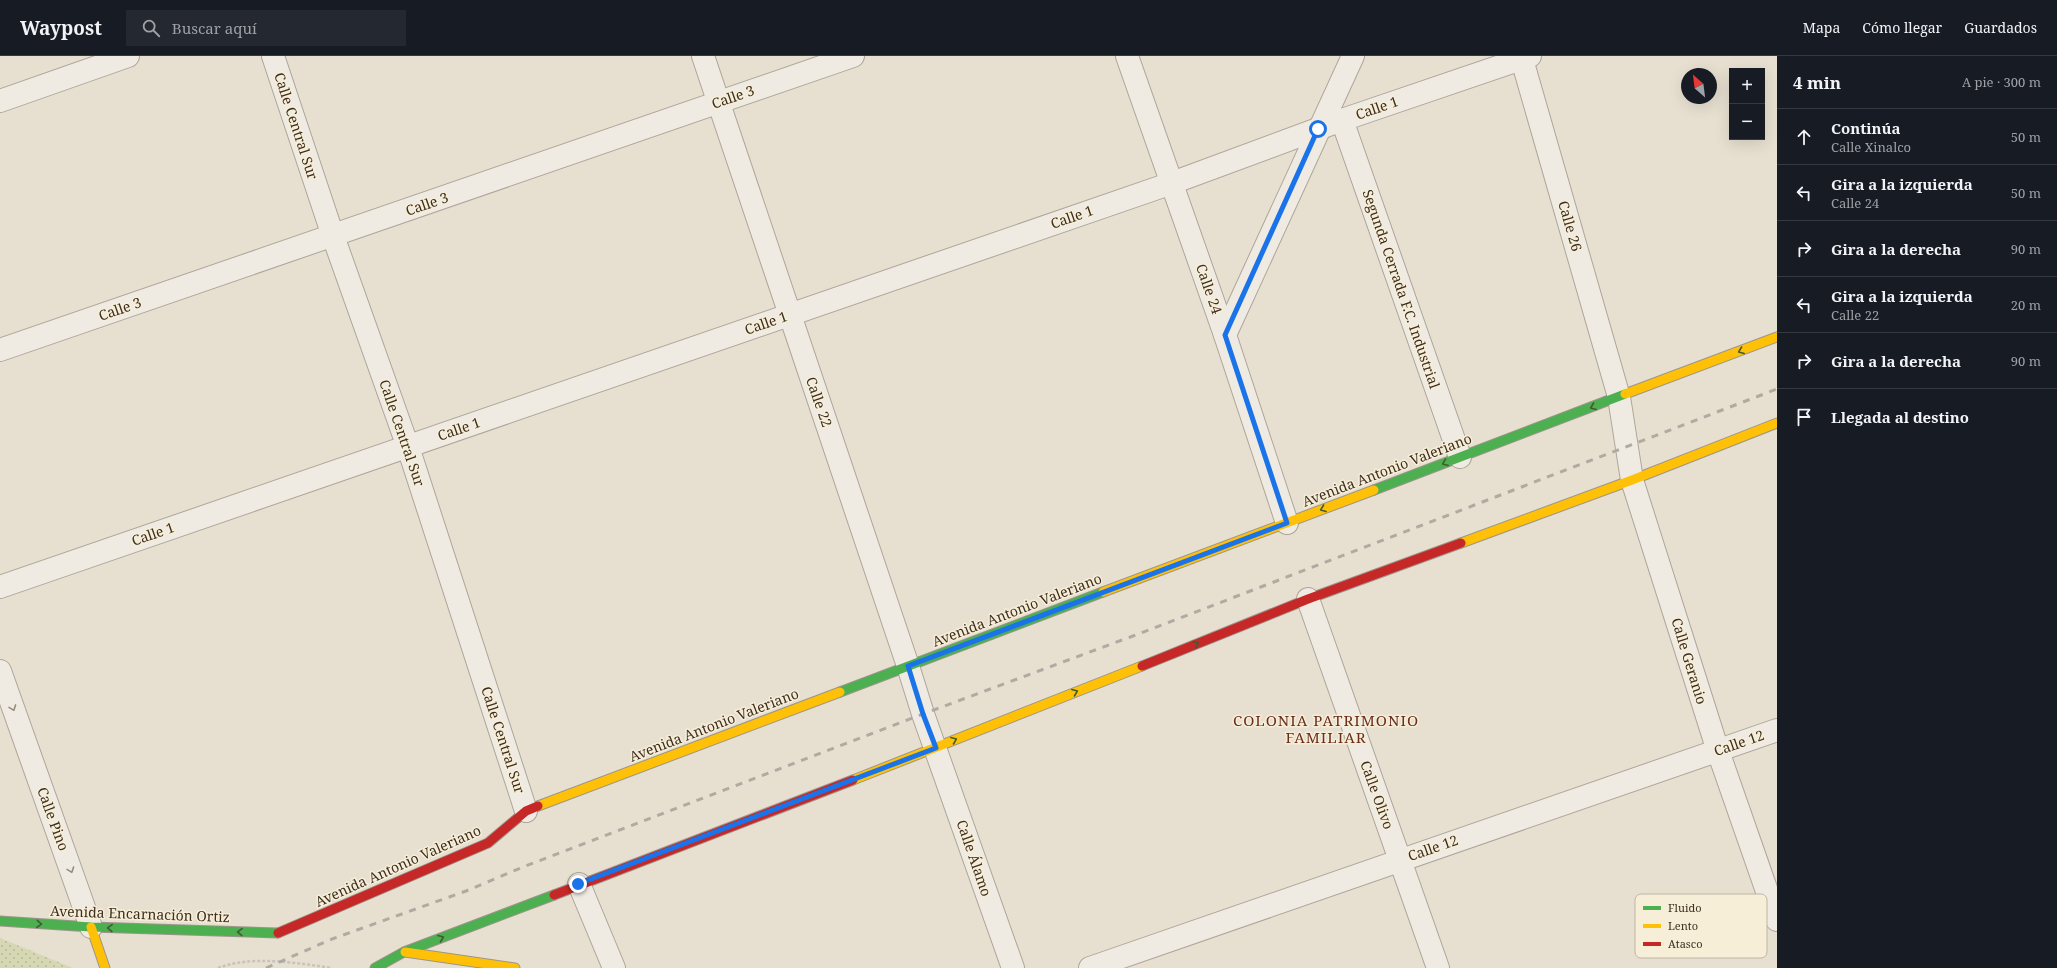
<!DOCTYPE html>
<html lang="es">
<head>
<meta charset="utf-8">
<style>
	body { margin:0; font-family:"Noto Serif",serif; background:#242831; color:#f1f3f6 }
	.controls { position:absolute; right:12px; top:12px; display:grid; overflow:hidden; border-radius:0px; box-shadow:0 4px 16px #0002 }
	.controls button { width:36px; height:36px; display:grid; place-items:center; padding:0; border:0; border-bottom:1px solid #363941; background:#171b24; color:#f1f3f6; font:20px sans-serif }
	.compass { position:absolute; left:1681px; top:12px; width:36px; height:36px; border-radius:50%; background:#171b24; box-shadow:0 4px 16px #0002; rotate:332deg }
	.stop { position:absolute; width:12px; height:12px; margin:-9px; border:3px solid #1a73e8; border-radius:50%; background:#fff }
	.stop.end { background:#1a73e8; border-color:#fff; box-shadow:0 1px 4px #0008 }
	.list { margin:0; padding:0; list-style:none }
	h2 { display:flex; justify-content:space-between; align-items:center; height:52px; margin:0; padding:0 16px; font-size:17px }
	h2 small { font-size:13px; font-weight:400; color:#9ea1a6 }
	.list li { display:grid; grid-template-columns:26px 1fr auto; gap:12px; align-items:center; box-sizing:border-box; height:56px; padding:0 16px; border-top:1px solid #363941 }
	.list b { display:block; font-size:15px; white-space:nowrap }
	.list p { margin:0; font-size:13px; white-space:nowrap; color:#9ea1a6 }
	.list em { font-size:13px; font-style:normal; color:#9ea1a6 }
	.icon { flex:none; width:22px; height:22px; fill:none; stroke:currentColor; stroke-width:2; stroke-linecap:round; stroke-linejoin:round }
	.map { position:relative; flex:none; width:1777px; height:912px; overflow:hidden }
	header { display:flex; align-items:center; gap:24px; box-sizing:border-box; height:56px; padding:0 20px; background:#171b24; border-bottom:1px solid #363941 }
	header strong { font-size:19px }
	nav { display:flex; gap:22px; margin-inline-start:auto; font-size:14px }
	.search { width:280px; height:36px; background:#242831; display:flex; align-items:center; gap:10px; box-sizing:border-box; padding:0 14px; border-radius:0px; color:#9ea1a6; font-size:15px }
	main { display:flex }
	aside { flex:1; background:#171b24 }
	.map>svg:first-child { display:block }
</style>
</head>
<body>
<header>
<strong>Waypost</strong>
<div class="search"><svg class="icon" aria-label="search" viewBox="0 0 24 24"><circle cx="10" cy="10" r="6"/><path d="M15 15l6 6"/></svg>Buscar aquí</div>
<nav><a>Mapa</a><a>Cómo llegar</a><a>Guardados</a></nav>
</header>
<main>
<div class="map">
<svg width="1777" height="912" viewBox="0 0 1777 912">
	<defs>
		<pattern id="park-dots" width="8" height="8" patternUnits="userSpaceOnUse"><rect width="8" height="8" fill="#d6d7b3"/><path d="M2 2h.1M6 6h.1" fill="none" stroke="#b9b99a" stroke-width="1.8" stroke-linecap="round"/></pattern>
	</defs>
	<rect width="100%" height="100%" fill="#e7e0d1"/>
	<path fill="url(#park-dots)" d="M 0,882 L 73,912 L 0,912 Z"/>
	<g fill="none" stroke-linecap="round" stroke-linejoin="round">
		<g stroke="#ada599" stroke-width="24">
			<g id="street">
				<path d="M 273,0 L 333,180 L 408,391 L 526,755"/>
				<path d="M 703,0 L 908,610 L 923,658 L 1013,912"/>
				<path d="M 1127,0 L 1225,279 L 1287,467"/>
				<path d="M 1521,0 L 1619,341 L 1632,424 L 1718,695 L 1777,864"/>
				<path d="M 0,45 L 128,0"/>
				<path d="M 1342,64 L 1460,401"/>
				<path d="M 1225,279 L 1353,0"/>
				<path d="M 0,294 L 853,0"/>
				<path d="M 0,531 L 1172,127 L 1342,64 L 1530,0"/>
				<path d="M 1308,543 L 1438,912"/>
				<path d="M 0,615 L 91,871"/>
				<path d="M 579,828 L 614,912"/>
				<path d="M 1090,912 L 1777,674"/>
			</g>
		</g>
		<g stroke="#9c958a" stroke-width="11">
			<g id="fast">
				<path d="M 1374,434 L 1625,338"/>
				<path d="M 840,636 L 1103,536"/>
				<path d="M 0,865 L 91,871 L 278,877"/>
				<path d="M 375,912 L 404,896 L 554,839"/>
			</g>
		</g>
		<g stroke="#9c958a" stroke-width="11">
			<g id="slow">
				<path d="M 1625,338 L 1777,281"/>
				<path d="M 1461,487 L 1632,424 L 1777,367"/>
				<path d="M 1103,536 L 1374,434"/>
				<path d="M 853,724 L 1142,610"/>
				<path d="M 538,750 L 840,636"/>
				<path d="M 91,871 L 105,912"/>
				<path d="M 405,896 L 515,912"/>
			</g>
		</g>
		<g stroke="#9c958a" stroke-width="11">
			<g id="jam">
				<path d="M 1142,610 L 1308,543 L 1461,487"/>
				<path d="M 554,839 L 853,724"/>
				<path d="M 278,877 L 488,787 L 526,755 L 538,750"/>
			</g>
		</g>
		<path stroke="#c8c2b9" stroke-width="2.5" stroke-dasharray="3 2" stroke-linecap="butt" d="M 218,912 C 252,899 297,907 332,912"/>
		<use href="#street" stroke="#efebe3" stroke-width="22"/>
		<use href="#fast" stroke="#4caf50" stroke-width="9"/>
		<use href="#slow" stroke="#ffc107" stroke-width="9"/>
		<use href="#jam" stroke="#c62828" stroke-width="9"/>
		<path stroke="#afaaa2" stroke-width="3" stroke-dasharray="7 7" stroke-linecap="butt" d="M 266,912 L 332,883 L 466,835 L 523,811 L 923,658 L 1133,580 L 1777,333"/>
	</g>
	<defs><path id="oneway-chevron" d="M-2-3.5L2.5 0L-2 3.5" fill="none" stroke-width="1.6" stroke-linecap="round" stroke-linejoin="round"/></defs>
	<g stroke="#425b31">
		<use href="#oneway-chevron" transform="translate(1741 295) rotate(159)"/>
		<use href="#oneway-chevron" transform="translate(1593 351) rotate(159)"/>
		<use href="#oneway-chevron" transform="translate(1445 407) rotate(159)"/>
		<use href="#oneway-chevron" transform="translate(1323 453) rotate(159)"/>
		<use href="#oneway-chevron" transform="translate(1196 588) rotate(-22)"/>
		<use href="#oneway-chevron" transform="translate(1075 636) rotate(-22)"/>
		<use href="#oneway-chevron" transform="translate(954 684) rotate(-22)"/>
		<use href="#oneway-chevron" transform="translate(39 868) rotate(4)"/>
		<use href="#oneway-chevron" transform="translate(110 872) rotate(-178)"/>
		<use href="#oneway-chevron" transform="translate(240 876) rotate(-178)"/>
		<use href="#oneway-chevron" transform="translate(441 882) rotate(-21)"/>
	</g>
	<g stroke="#968c82">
		<use href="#oneway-chevron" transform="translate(13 652) rotate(70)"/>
		<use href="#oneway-chevron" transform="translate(71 814) rotate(70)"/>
	</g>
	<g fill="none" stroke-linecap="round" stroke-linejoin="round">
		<path stroke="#1a73e8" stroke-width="5" d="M 578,828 L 936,692 L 923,658 L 908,610 L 1287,467 L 1225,279 L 1318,73"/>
	</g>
	<g text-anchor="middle" stroke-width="3" stroke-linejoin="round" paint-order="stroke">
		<g font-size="14" fill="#3d2e20" stroke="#f7eed8">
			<text transform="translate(733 41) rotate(-19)" y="5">Calle 3</text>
			<text transform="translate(1377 52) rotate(-19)" y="5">Calle 1</text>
			<text transform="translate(296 70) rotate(72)" y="5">Calle Central Sur</text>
			<text transform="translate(427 148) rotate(-19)" y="5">Calle 3</text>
			<text transform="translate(1072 161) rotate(-19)" y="5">Calle 1</text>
			<text transform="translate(1570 170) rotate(74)" y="5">Calle 26</text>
			<text transform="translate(1209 233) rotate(71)" y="5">Calle 24</text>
			<text transform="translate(1401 233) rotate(71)" y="5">Segunda Cerrada F.C. Industrial</text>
			<text transform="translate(120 253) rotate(-19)" y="5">Calle 3</text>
			<text transform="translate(766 267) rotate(-19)" y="5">Calle 1</text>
			<text transform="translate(819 346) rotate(71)" y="5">Calle 22</text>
			<text transform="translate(459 373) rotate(-19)" y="5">Calle 1</text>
			<text transform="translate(402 377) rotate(71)" y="5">Calle Central Sur</text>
			<text transform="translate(1387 414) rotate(-21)" y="5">Avenida Antonio Valeriano</text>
			<text transform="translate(153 478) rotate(-19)" y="5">Calle 1</text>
			<text transform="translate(1017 554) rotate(-21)" y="5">Avenida Antonio Valeriano</text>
			<text transform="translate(1689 605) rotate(73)" y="5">Calle Geranio</text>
			<text transform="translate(714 669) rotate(-21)" y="5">Avenida Antonio Valeriano</text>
			<text transform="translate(503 684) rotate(72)" y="5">Calle Central Sur</text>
			<text transform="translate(1739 687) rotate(-19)" y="5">Calle 12</text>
			<text transform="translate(1377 739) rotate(70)" y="5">Calle Olivo</text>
			<text transform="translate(53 763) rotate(70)" y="5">Calle Pino</text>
			<text transform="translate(1433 792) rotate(-19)" y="5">Calle 12</text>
			<text transform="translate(974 802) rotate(71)" y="5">Calle Álamo</text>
			<text transform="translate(398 810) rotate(-24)" y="5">Avenida Antonio Valeriano</text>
			<text transform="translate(140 858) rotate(2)" y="5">Avenida Encarnación Ortiz</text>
		</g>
		<g font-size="15" letter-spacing="1" fill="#6b2e1e" stroke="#f7eed8">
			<text x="1326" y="670">COLONIA PATRIMONIO<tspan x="1326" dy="17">FAMILIAR</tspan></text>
		</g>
	</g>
	<rect x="1635" y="838" width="132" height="64" rx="6" fill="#f7eed8" stroke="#bfb4a1" stroke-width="1"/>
	<rect x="1643" y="850" width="18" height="4" fill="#4caf50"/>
	<rect x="1643" y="868" width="18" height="4" fill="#ffc107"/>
	<rect x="1643" y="886" width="18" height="4" fill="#c62828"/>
	<g font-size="11" fill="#3d2e20">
		<text x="1668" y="856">Fluido</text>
		<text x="1668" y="874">Lento</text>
		<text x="1668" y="892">Atasco</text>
	</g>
</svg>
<div class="controls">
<button>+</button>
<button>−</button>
</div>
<svg class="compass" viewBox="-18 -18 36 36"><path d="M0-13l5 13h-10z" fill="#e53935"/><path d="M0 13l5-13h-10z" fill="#9ea1a6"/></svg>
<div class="stop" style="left:1318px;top:73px"></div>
<div class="stop end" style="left:578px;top:828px"></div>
</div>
<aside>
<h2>4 min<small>A pie · 300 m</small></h2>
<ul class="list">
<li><svg class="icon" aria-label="ahead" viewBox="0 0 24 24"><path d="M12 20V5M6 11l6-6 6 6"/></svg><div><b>Continúa</b><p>Calle Xinalco</p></div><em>50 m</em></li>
<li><svg class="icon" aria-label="left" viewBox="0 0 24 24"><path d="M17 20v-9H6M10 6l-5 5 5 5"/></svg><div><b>Gira a la izquierda</b><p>Calle 24</p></div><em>50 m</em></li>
<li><svg class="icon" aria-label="right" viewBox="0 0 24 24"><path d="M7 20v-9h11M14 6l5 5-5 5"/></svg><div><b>Gira a la derecha</b></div><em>90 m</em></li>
<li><svg class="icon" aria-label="left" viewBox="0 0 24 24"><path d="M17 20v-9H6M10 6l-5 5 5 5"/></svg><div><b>Gira a la izquierda</b><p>Calle 22</p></div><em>20 m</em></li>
<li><svg class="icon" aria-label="right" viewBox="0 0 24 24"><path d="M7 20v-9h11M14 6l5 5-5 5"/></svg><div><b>Gira a la derecha</b></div><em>90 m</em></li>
<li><svg class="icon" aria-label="arrive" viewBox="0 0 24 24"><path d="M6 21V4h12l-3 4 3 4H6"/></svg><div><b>Llegada al destino</b></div></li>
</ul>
</aside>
</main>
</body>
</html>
